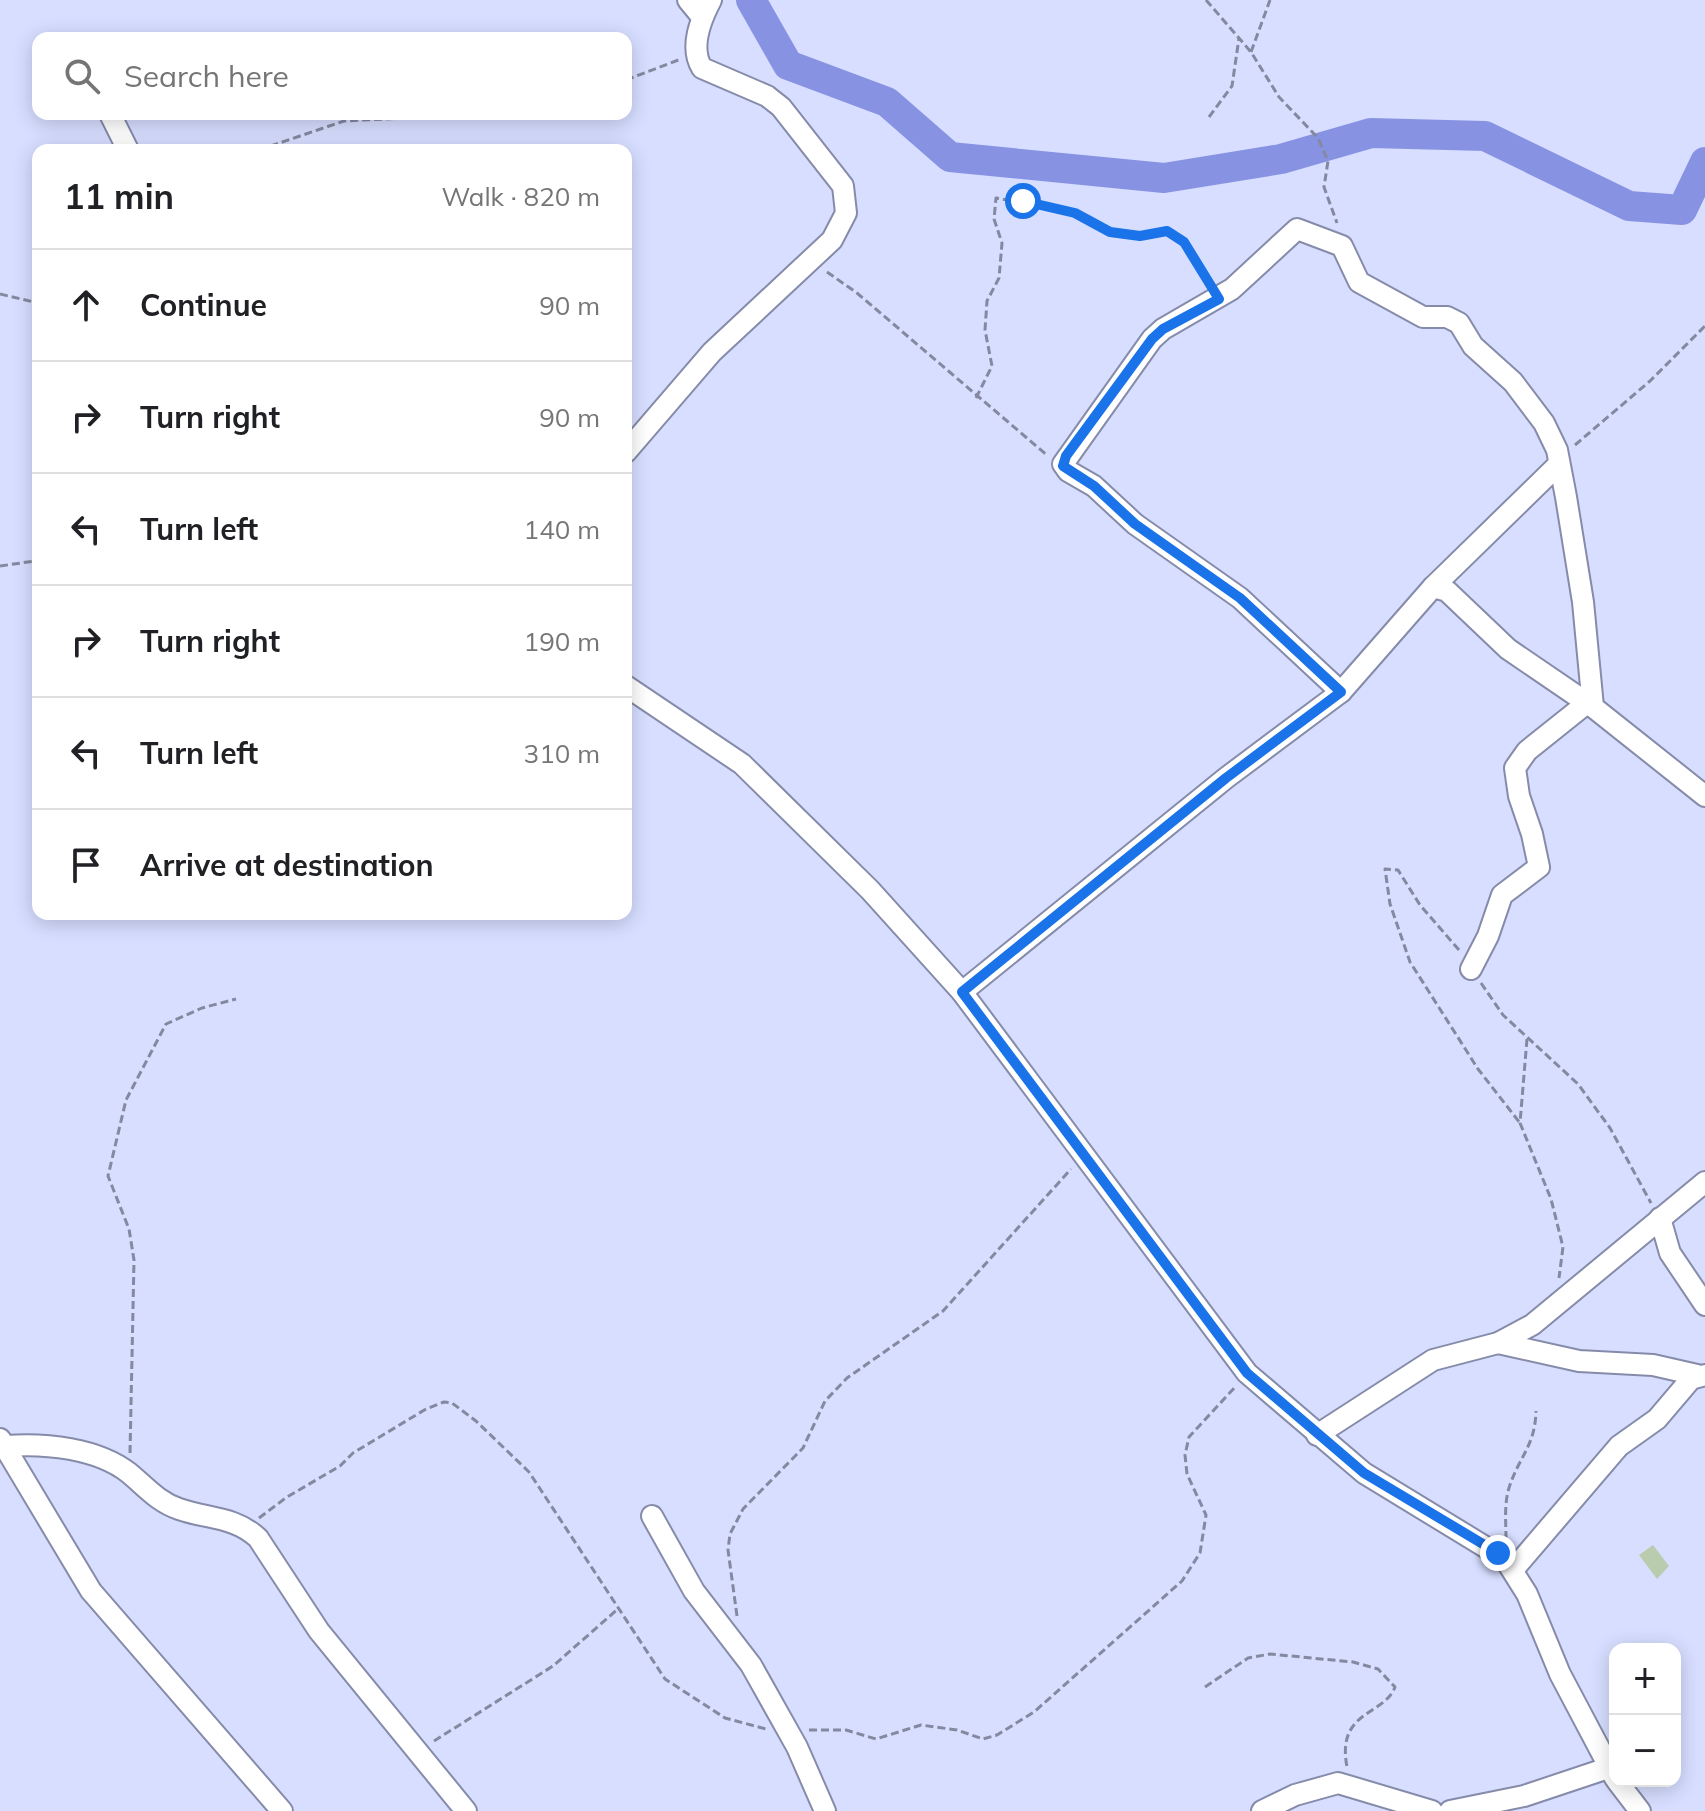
<!DOCTYPE html>
<html lang="en">
<head>
<meta charset="utf-8">
<style>
	body { margin:0; font-family:Mulish,sans-serif; background:#f2f2f2; color:#202124 }
	.controls { position:absolute; right:24px; bottom:24px; display:grid; overflow:hidden; border-radius:16px; box-shadow:0 4px 20px #0003 }
	.controls button { width:72px; height:72px; display:grid; place-items:center; padding:0; border:0; border-bottom:2px solid #e0e0e0; background:#fff; color:#202124; font:40px sans-serif }
	.stop { position:absolute; width:24px; height:24px; margin:-18px; border:6px solid #1a73e8; border-radius:50%; background:#fff }
	.stop.end { background:#1a73e8; border-color:#fff; box-shadow:0 2px 8px #0008 }
	.list { margin:0; padding:0; list-style:none }
	h2 { display:flex; justify-content:space-between; align-items:center; height:104px; margin:0; padding:0 32px; font-size:34px }
	h2 small { font-size:26px; font-weight:400; color:#757577 }
	.list li { display:grid; grid-template-columns:52px 1fr auto; gap:24px; align-items:center; box-sizing:border-box; height:112px; padding:0 32px; border-top:2px solid #e0e0e0 }
	.list b { display:block; font-size:30px; white-space:nowrap }
	.list em { font-size:26px; font-style:normal; color:#757577 }
	.icon { flex:none; width:44px; height:44px; fill:none; stroke:currentColor; stroke-width:2; stroke-linecap:round; stroke-linejoin:round }
	.map { position:relative; flex:none; width:1705px; height:1811px; overflow:hidden }
	.search { position:absolute; background:#fff; box-shadow:0 4px 20px #0003; left:32px; top:32px; width:600px; height:88px; display:flex; align-items:center; gap:20px; box-sizing:border-box; padding:0 28px; border-radius:16px; color:#757577; font-size:30px }
	.panel { position:absolute; background:#fff; box-shadow:0 4px 20px #0003; left:32px; top:144px; width:600px; height:776px; border-radius:16px }
	.map>svg:first-child { display:block }
</style>
</head>
<body>
<div class="map">
<svg width="1705" height="1811" viewBox="0 0 1705 1811">
	<rect width="100%" height="100%" fill="#d7deff"/>
	<g fill="none" stroke-linecap="round" stroke-linejoin="round">
		<path stroke="#8793e2" stroke-width="30" d="M 751,0 L 788,65 L 887,102 L 950,157 L 1164,178 L 1281,159 L 1371,133 L 1485,136 L 1629,206 L 1682,210 L 1705,162"/>
	</g>
	<path fill="#b9ccae" d="M 1653,1545 L 1669,1566 L 1657,1579 L 1639,1555 Z"/>
	<g fill="none" stroke-linecap="round" stroke-linejoin="round">
		<g stroke="#858ba9" stroke-width="24">
			<g id="minor">
				<path d="M 688,0 L 702,17"/>
				<path d="M 110,114 L 128,150"/>
				<path d="M 626,452 L 712,352 L 832,240 L 846,213 L 843,186 L 781,107 L 767,96 L 702,68 C 689,47 701,19 711,0"/>
				<path d="M 1433,587 L 1559,464"/>
				<path d="M 626,686 L 742,764 L 870,890 L 962,992 L 1247,1373 L 1364,1473 L 1505,1559 L 1527,1594 L 1560,1674 L 1615,1778"/>
				<path d="M 1341,692 L 1240,598 L 1135,524 L 1094,486 L 1068,471 L 1063,464 L 1152,339 L 1163,329 L 1232,289 L 1297,229 L 1342,246 L 1359,282 L 1423,317 L 1447,317 L 1459,323 L 1473,346 L 1513,382 L 1544,423 L 1557,450 L 1566,497 L 1583,602 L 1593,707"/>
				<path d="M 1471,969 L 1488,936 L 1502,895 L 1539,867 L 1532,834 L 1519,796 L 1515,768 L 1527,751 L 1587,703"/>
				<path d="M 962,992 L 1226,778 L 1341,692 L 1433,587 L 1447,591 L 1508,649 L 1593,707 L 1705,796"/>
				<path d="M 1660,1218 L 1670,1253 L 1705,1305"/>
				<path d="M 1498,1343 L 1579,1361 L 1653,1365 L 1697,1375"/>
				<path d="M 1317,1435 L 1433,1360 L 1498,1343 L 1532,1325 L 1705,1182"/>
				<path d="M 0,1439 L 91,1591 L 282,1811"/>
				<path d="M 6,1446 C 45,1443 97,1448 129,1473 C 146,1487 158,1502 179,1509 C 207,1519 234,1516 258,1538 L 319,1631 L 466,1811"/>
				<path d="M 652,1516 L 694,1591 L 751,1665 L 797,1747 L 825,1811"/>
				<path d="M 1513,1570 L 1619,1446 L 1657,1419 L 1691,1379 L 1705,1375"/>
				<path d="M 1617,1781 L 1640,1811"/>
				<path d="M 1262,1811 L 1295,1795 L 1338,1783 L 1432,1811"/>
				<path d="M 1450,1811 L 1524,1796 L 1608,1768"/>
			</g>
		</g>
		<g stroke="#8489a0" stroke-width="3" stroke-dasharray="8 4" stroke-linecap="butt">
			<path d="M 1206,0 L 1251,52 L 1279,97 L 1318,138 L 1328,161 L 1324,187 L 1337,223"/>
			<path d="M 1251,52 L 1270,0"/>
			<path d="M 626,80 L 681,59"/>
			<path d="M 1209,117 L 1232,86 L 1239,38"/>
			<path d="M 259,150 L 344,121 L 487,114"/>
			<path d="M 827,272 L 857,293 L 1048,456"/>
			<path d="M 0,294 L 38,303"/>
			<path d="M 976,398 L 992,366 L 985,330 L 987,301 L 999,278 L 1002,243 L 994,219 L 996,198 L 1075,213 L 1110,232 L 1140,236 L 1167,231 L 1184,242 L 1209,282"/>
			<path d="M 1575,445 L 1650,381 L 1705,326"/>
			<path d="M 0,566 L 35,561"/>
			<path d="M 1459,950 L 1420,905 L 1398,870 L 1385,869 L 1390,904 L 1410,962 L 1478,1069 L 1520,1123"/>
			<path d="M 1481,983 L 1503,1015 L 1578,1084 L 1610,1128 L 1651,1203"/>
			<path d="M 1527,1039 L 1520,1123 L 1551,1199 L 1563,1247 L 1559,1278"/>
			<path d="M 130,1453 L 134,1260 L 129,1229 L 108,1176 L 126,1100 L 166,1024 L 202,1008 L 236,999"/>
			<path d="M 259,1518 L 287,1497 L 340,1466 L 353,1453 L 426,1409 L 444,1402 L 452,1403 L 476,1421 L 529,1472 L 665,1679 L 725,1718 L 766,1729"/>
			<path d="M 1506,1539 C 1506,1522 1504,1504 1509,1488 C 1519,1456 1535,1447 1536,1411"/>
			<path d="M 737,1616 L 728,1550 L 730,1534 L 743,1509 L 803,1448 L 825,1401 L 847,1378 L 943,1311 L 1071,1169"/>
			<path d="M 1205,1687 L 1248,1658 L 1270,1654 L 1353,1662 L 1378,1669 L 1395,1687 C 1384,1716 1336,1710 1347,1767"/>
			<path d="M 809,1730 L 846,1730 L 876,1739 L 921,1725 L 957,1730 L 983,1739 L 997,1735 L 1034,1712 L 1182,1581 L 1200,1553 L 1206,1515 L 1187,1474 L 1185,1455 L 1189,1437 L 1236,1386"/>
			<path d="M 434,1741 L 553,1666 L 619,1608"/>
		</g>
		<use href="#minor" stroke="#fff" stroke-width="20"/>
	</g>
	<g fill="none" stroke-linecap="round" stroke-linejoin="round">
		<path stroke="#1a73e8" stroke-width="10" d="M 1023,201 L 1075,213 L 1110,232 L 1140,236 L 1167,231 L 1184,242 L 1219,299 L 1163,329 L 1152,339 L 1066,456 L 1063,466 L 1094,486 L 1135,524 L 1240,598 L 1341,692 L 1226,778 L 962,992 L 1247,1373 L 1364,1473 L 1498,1553"/>
	</g>
</svg>
<div class="controls">
<button>+</button>
<button>−</button>
</div>
<div class="stop" style="left:1023px;top:201px"></div>
<div class="stop end" style="left:1498px;top:1553px"></div>
<div class="search"><svg class="icon" aria-label="search" viewBox="0 0 24 24"><circle cx="10" cy="10" r="6"/><path d="M15 15l6 6"/></svg>Search here</div>
<section class="panel">
<h2>11 min<small>Walk · 820 m</small></h2>
<ul class="list">
<li><svg class="icon" aria-label="ahead" viewBox="0 0 24 24"><path d="M12 20V5M6 11l6-6 6 6"/></svg><div><b>Continue</b></div><em>90 m</em></li>
<li><svg class="icon" aria-label="right" viewBox="0 0 24 24"><path d="M7 20v-9h11M14 6l5 5-5 5"/></svg><div><b>Turn right</b></div><em>90 m</em></li>
<li><svg class="icon" aria-label="left" viewBox="0 0 24 24"><path d="M17 20v-9H6M10 6l-5 5 5 5"/></svg><div><b>Turn left</b></div><em>140 m</em></li>
<li><svg class="icon" aria-label="right" viewBox="0 0 24 24"><path d="M7 20v-9h11M14 6l5 5-5 5"/></svg><div><b>Turn right</b></div><em>190 m</em></li>
<li><svg class="icon" aria-label="left" viewBox="0 0 24 24"><path d="M17 20v-9H6M10 6l-5 5 5 5"/></svg><div><b>Turn left</b></div><em>310 m</em></li>
<li><svg class="icon" aria-label="arrive" viewBox="0 0 24 24"><path d="M6 21V4h12l-3 4 3 4H6"/></svg><div><b>Arrive at destination</b></div></li>
</ul>
</section>
</div>
</body>
</html>
